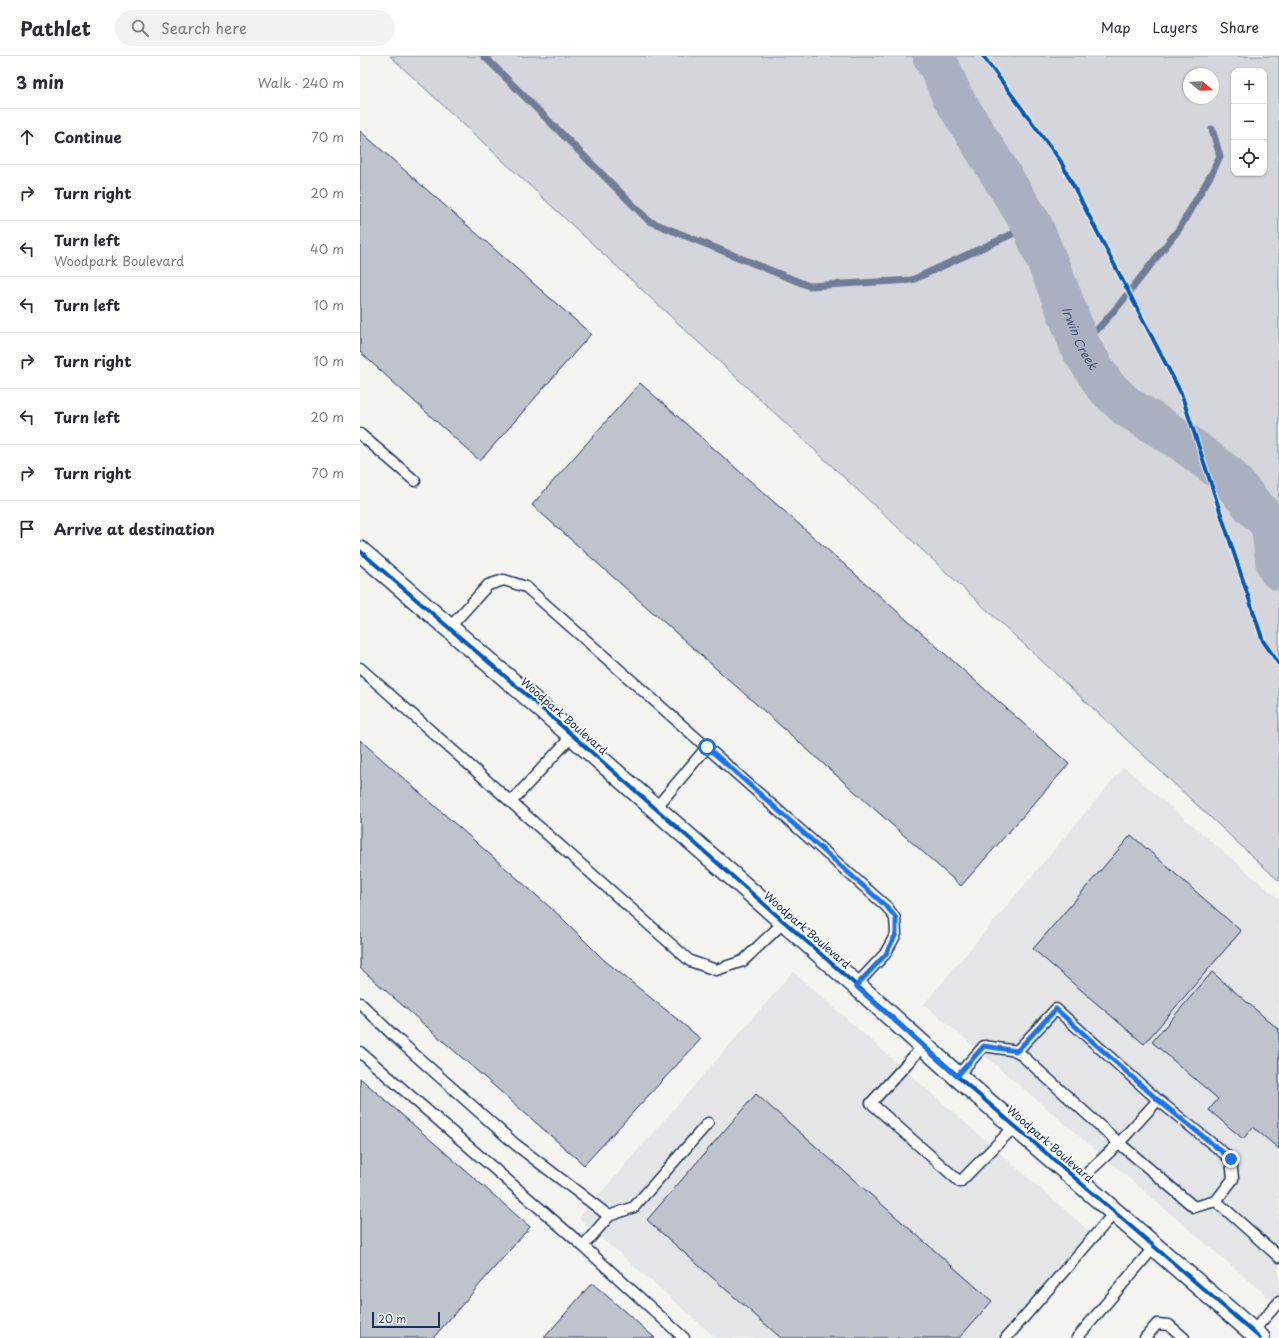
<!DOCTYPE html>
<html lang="en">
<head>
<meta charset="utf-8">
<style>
	body { margin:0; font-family:"Playpen Sans",sans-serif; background:#f2f2f3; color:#2b2b33 }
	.controls { position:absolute; right:12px; top:12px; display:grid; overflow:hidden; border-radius:8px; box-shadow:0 1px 3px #0004 }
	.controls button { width:36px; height:36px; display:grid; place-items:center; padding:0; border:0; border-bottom:1px solid #e1e1e2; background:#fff; color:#2b2b33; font:20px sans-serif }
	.compass { position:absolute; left:823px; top:12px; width:36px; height:36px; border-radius:50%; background:#fff; box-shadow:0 1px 3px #0004; rotate:109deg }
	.scale { position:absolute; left:12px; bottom:10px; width:68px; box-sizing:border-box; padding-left:4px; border:2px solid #1b2f5e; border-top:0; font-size:11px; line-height:14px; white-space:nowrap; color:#1b2f5e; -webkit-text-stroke:3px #fdfcf7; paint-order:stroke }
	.stop { position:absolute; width:12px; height:12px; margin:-9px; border:3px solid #1a73e8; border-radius:50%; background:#fff }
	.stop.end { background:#1a73e8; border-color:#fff; box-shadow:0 1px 4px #0008 }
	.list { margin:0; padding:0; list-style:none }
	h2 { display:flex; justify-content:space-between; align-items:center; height:52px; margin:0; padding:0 16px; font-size:17px }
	h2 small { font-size:13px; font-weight:400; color:#7c7c81 }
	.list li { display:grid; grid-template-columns:26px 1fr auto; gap:12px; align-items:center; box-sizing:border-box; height:56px; padding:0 16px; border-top:1px solid #e1e1e2 }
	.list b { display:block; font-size:15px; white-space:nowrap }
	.list p { margin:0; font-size:13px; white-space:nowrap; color:#7c7c81 }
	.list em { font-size:13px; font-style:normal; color:#7c7c81 }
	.icon { flex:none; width:22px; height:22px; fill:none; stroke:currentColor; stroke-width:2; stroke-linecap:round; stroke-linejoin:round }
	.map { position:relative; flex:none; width:919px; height:1282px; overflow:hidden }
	header { display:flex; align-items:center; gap:24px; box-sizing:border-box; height:56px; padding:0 20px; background:#fff; border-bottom:1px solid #e1e1e2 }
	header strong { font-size:19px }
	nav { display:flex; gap:22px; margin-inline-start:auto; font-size:14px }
	.search { width:280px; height:36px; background:#f2f2f3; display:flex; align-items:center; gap:10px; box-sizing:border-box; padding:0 14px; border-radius:22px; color:#7c7c81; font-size:15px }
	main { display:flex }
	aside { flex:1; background:#fff }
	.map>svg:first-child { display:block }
</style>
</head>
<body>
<header>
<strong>Pathlet</strong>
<div class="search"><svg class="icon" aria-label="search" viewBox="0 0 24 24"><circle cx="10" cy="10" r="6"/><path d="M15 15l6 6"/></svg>Search here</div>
<nav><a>Map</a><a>Layers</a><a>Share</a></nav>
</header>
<main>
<aside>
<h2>3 min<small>Walk · 240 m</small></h2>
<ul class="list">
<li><svg class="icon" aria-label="ahead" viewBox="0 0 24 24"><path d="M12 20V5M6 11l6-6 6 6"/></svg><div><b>Continue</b></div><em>70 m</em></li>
<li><svg class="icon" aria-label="right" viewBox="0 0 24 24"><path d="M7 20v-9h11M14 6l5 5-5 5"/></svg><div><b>Turn right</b></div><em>20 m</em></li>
<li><svg class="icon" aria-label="left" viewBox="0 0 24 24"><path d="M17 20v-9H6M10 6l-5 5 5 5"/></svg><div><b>Turn left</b><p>Woodpark Boulevard</p></div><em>40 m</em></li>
<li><svg class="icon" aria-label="left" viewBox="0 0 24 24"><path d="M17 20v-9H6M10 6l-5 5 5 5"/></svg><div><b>Turn left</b></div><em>10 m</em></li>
<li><svg class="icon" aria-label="right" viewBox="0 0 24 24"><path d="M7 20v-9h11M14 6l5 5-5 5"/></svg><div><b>Turn right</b></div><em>10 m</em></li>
<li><svg class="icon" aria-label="left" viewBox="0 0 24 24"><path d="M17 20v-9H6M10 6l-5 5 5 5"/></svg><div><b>Turn left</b></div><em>20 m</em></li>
<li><svg class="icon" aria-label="right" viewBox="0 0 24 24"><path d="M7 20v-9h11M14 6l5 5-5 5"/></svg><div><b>Turn right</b></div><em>70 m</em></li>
<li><svg class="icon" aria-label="arrive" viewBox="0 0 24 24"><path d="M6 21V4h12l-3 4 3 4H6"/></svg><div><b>Arrive at destination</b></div></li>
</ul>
</aside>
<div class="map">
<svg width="919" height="1282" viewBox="0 0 919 1282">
	<rect width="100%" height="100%" fill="#f4f4f1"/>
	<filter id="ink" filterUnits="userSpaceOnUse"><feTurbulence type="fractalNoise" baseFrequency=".025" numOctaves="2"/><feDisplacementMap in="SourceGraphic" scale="8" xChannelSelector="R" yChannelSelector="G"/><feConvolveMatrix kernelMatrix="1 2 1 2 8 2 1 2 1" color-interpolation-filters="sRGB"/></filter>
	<g filter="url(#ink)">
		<g fill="#e4e5e6">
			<path d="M 764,711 L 919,843 L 919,1250 L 564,948 Z"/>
			<path d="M 433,916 L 730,1176 L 638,1282 L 356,1282 L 219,1162 Z"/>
		</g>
		<path fill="#d4d6db" stroke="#78829c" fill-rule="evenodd" d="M 30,0 L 919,0 L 919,825 ZM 874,15 L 904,15 L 904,117 L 874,117 ZM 829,18 L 853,18 L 853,42 L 829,42 Z"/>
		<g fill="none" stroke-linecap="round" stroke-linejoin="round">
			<g stroke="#717c98" stroke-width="7">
				<path d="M 124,0 L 289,165 L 449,230 L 552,224 L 672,169"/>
				<path d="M 721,292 L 759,249 L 819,173 L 852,117 L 860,100 L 852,73"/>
				<path d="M 916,507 L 919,506"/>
			</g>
			<path stroke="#aab0bf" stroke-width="41" id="s1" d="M 573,0 L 581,14 L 592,40 L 672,169 L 698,232 L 721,292 L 745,330 L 766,350 L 822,385 L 867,419 L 893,450 L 911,468 L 916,507 L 919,514"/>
		</g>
		<g fill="#bfc3cc" stroke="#1b2f5e">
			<path d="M 0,75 L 231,278 L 120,405 L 0,296 Z"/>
			<path d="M 280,327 L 709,708 L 601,830 L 172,449 Z"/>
			<path d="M 0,684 L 201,861 L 244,904 L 317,963 L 341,983 L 224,1109 L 0,912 Z"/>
			<path d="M 771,779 L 881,875 L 784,988 L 673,893 Z"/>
			<path d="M 852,916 L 918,973 L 919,972 L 919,1093 L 893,1071 L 883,1083 L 849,1054 L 858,1043 L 792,986 Z"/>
			<path d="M 0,1022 L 170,1171 L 73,1282 L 0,1282 Z"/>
			<path d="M 396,1038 L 632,1245 L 599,1282 L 421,1282 L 287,1164 Z"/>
			<path d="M 232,1227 L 295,1282 L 184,1282 Z"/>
		</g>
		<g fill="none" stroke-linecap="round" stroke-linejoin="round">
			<g stroke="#1b2f5e" stroke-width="13">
				<g id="lane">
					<path d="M 0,378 L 55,425"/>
					<path d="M 89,572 L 128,529 L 144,524 L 166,531 L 527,851 L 535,862 L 536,878 L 525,898 L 496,929"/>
					<path d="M 0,612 L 330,905 L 356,914 L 383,905 L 424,866"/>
					<path d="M 151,746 L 212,680"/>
					<path d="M 295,753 L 347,691"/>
					<path d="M 0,947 L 35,981 L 155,1088 L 249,1160"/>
					<path d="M 563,990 L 511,1047 L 600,1126 L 655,1070"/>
					<path d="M 657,995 L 696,953 L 798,1044 L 759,1087 L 834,1151 L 856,1145 L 873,1123 L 871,1103 L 798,1044"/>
					<path d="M 0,996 L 223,1190 L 324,1282"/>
					<path d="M 597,1020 L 624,990 L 657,995 L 759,1087 L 719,1125"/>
					<path d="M 856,1145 L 919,1201"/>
					<path d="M 223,1190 L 249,1160 L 274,1151 L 348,1067"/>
					<path d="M 893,1275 L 919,1246"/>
					<path d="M 646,1282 L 755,1156"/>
					<path d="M 717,1282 L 794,1191"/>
					<path d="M 785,1282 L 797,1268 L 809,1269 L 824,1282"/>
				</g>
			</g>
			<g stroke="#1b2f5e" stroke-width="22">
				<path id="street" d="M 0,495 L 162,635 L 496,929 L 597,1020 L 900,1282"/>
			</g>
			<use href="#lane" stroke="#fdfcf7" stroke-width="10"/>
			<use href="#street" stroke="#fdfcf7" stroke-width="19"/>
			<g stroke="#fdfcf7" stroke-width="6">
				<g id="cycleway">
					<path d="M 623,0 L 700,104 L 821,337 L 903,585 L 919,608"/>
					<path d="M 0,495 L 162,635 L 496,929 L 597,1020 L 900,1282"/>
				</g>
			</g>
			<use href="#cycleway" stroke="#0057b8" stroke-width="4"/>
		</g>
	</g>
	<g fill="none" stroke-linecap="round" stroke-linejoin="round" filter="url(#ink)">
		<path stroke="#1a73e8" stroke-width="5" d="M 347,691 L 527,851 L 536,862 L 536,878 L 526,898 L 496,930 L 597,1020 L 624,990 L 657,995 L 696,953 L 798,1044 L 871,1103"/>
	</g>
	<g text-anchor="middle" stroke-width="4" stroke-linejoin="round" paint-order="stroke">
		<g font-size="11" fill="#1b2f5e" stroke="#fdfcf7">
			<text transform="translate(204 660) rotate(41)" y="4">Woodpark Boulevard</text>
			<text transform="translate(447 874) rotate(41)" y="4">Woodpark Boulevard</text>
			<text transform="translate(690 1088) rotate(41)" y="4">Woodpark Boulevard</text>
		</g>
		<g font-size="12" font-style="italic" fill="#46567b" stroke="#fdfcf7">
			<text dy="4" stroke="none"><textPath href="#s1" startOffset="319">Irwin Creek</textPath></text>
		</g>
	</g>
</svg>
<div class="controls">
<button>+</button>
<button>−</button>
<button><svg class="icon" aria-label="locate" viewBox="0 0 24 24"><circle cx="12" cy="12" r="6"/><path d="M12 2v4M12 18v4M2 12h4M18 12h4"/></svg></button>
</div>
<svg class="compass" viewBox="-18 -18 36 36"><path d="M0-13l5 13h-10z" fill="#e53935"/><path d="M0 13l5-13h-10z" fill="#7c7c81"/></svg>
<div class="scale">20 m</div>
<div class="stop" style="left:347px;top:691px"></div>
<div class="stop end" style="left:871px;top:1103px"></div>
</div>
</main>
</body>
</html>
